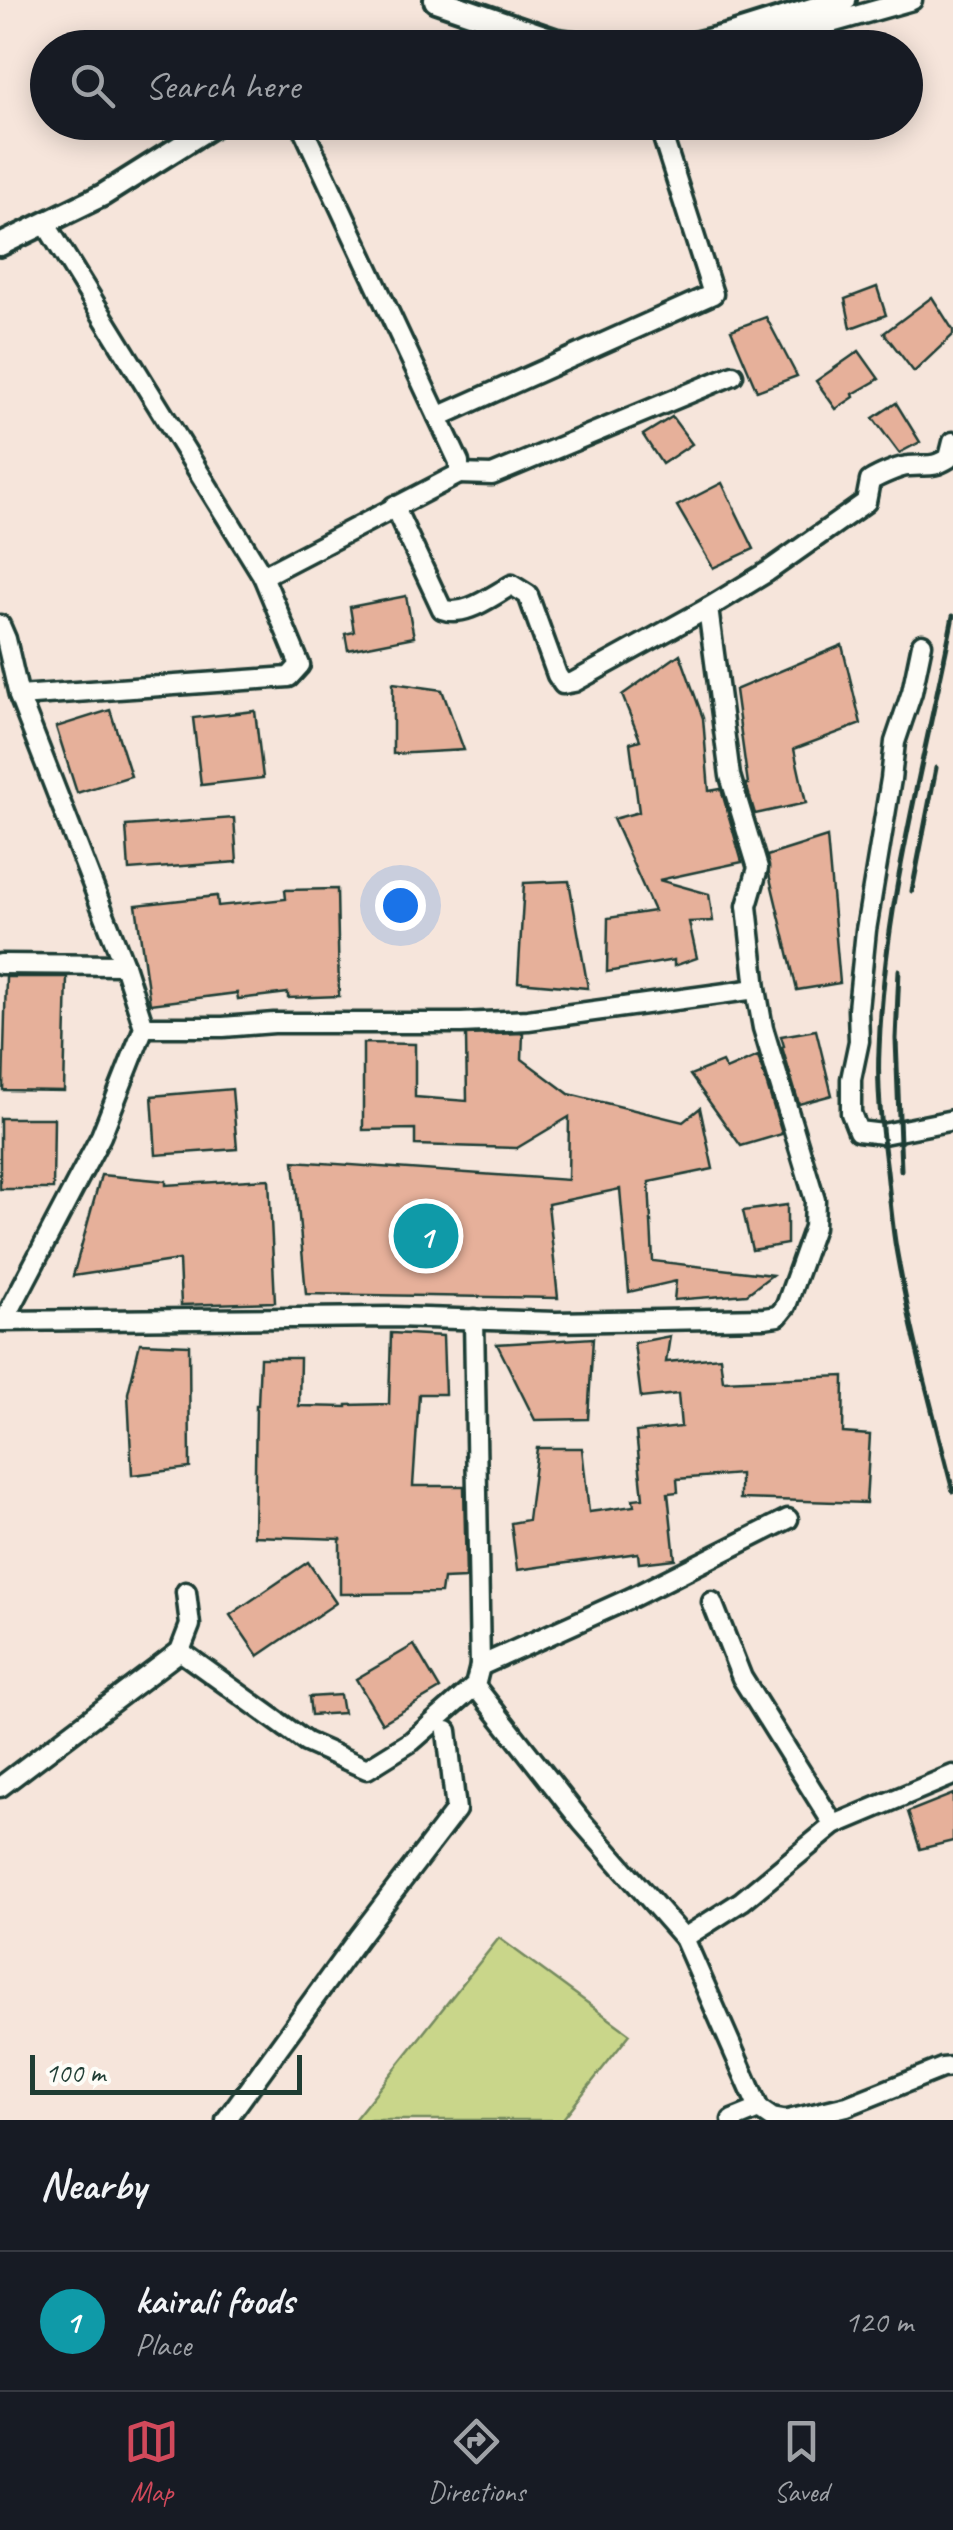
<!DOCTYPE html>
<html lang="en">
<head>
<meta charset="utf-8">
<style>
	body { margin:0; font-family:Caveat,sans-serif; background:#242831; color:#f1f3f6 }
	.scale { position:absolute; left:30px; bottom:25px; width:272px; box-sizing:border-box; padding-left:10px; border:5px solid #1f3d34; border-top:0; font-size:28px; line-height:35px; white-space:nowrap; color:#1f3d34; -webkit-text-stroke:8px #fdfcf7; paint-order:stroke }
	.you { position:absolute; left:400px; top:905px; width:35px; height:35px; margin:-25px; border:8px solid #fff; border-radius:50%; background:#1a73e8; box-shadow:0 0 0 15px #1a73e833 }
	.badge { display:grid; place-items:center; width:65px; height:65px; border-radius:50%; background:#d1495b; color:#fff; font-size:32px; font-weight:700 }
	.pin { position:absolute; translate:-50% -50%; border:5px solid #fff; box-shadow:0 2px 10px #0006 }
	.list { margin:0; padding:0; list-style:none }
	h2 { display:flex; justify-content:space-between; align-items:center; height:130px; margin:0; padding:0 40px; font-size:42px }
	h2 small { font-size:32px; font-weight:400; color:#9ea1a6 }
	.list li { display:grid; grid-template-columns:65px 1fr auto; gap:30px; align-items:center; box-sizing:border-box; height:140px; padding:0 40px; border-top:2px solid #363941 }
	.list b { display:block; font-size:38px; white-space:nowrap }
	.list p { margin:0; font-size:32px; white-space:nowrap; color:#9ea1a6 }
	.list em { font-size:32px; font-style:normal; color:#9ea1a6 }
	.icon { flex:none; width:55px; height:55px; fill:none; stroke:currentColor; stroke-width:2; stroke-linecap:round; stroke-linejoin:round }
	.map { position:relative; flex:none; width:953px; height:2120px; overflow:hidden }
	.search { position:absolute; background:#171b24; box-shadow:0 5px 25px #0003; left:30px; right:30px; top:30px; height:110px; display:flex; align-items:center; gap:25px; box-sizing:border-box; padding:0 35px; border-radius:55px; color:#9ea1a6; font-size:38px }
	.sheet { height:270px; background:#171b24 }
	nav { display:flex; justify-content:space-around; align-items:center; box-sizing:border-box; height:140px; border-top:2px solid #363941; background:#171b24; font-size:28px; color:#9ea1a6 }
	nav a { display:grid; justify-items:center; gap:5px }
	nav .on { color:#d1495b }
	.map>svg:first-child { display:block }
</style>
</head>
<body>
<div class="map">
<svg width="953" height="2120" viewBox="0 0 953 2120">
	<rect width="100%" height="100%" fill="#f6e5db"/>
	<filter id="ink" filterUnits="userSpaceOnUse"><feTurbulence type="fractalNoise" baseFrequency=".01" numOctaves="2"/><feDisplacementMap in="SourceGraphic" scale="20" xChannelSelector="R" yChannelSelector="G"/><feConvolveMatrix kernelMatrix="1 2 1 2 8 2 1 2 1" color-interpolation-filters="sRGB"/></filter>
	<g filter="url(#ink)">
		<path fill="#c9d68a" stroke="#748a5f" stroke-width="2.5" d="M 499,1938 L 630,2034 L 562,2120 L 354,2120 Z"/>
		<g fill="#e6b09a" stroke="#1f3d34" stroke-width="2.5">
			<path d="M 877,287 L 886,315 L 851,328 L 845,299 Z"/>
			<path d="M 932,297 L 953,330 L 953,335 L 914,372 L 884,333 Z"/>
			<path d="M 766,317 L 797,376 L 757,391 L 731,330 Z"/>
			<path d="M 859,351 L 879,379 L 853,394 L 854,397 L 836,409 L 816,381 Z"/>
			<path d="M 896,403 L 920,442 L 899,453 L 873,418 Z"/>
			<path d="M 672,417 L 692,444 L 662,464 L 643,435 Z"/>
			<path d="M 722,483 L 754,549 L 713,568 L 677,506 Z"/>
			<path d="M 406,596 L 414,637 L 348,650 L 345,634 L 354,632 L 350,607 Z"/>
			<path d="M 842,645 L 861,724 L 794,749 L 806,803 L 755,814 L 746,784 L 748,784 L 735,690 Z"/>
			<path d="M 680,654 L 703,718 L 709,791 L 721,789 L 742,862 L 659,880 L 709,894 L 713,921 L 689,922 L 697,958 L 674,966 L 674,960 L 607,972 L 608,918 L 654,911 L 613,819 L 639,812 L 630,743 L 640,740 L 622,695 Z"/>
			<path d="M 393,683 L 442,690 L 464,750 L 393,754 Z"/>
			<path d="M 110,710 L 131,776 L 77,793 L 56,727 Z"/>
			<path d="M 255,711 L 263,778 L 201,785 L 193,718 Z"/>
			<path d="M 234,818 L 237,862 L 129,870 L 126,826 Z"/>
			<path d="M 827,837 L 840,983 L 797,990 L 769,874 L 767,856 Z"/>
			<path d="M 569,881 L 588,988 L 518,982 L 524,883 Z"/>
			<path d="M 337,889 L 339,996 L 288,998 L 288,993 L 238,999 L 237,993 L 150,1004 L 136,905 L 217,896 L 218,906 L 286,899 L 285,890 Z"/>
			<path d="M 6,977 L 67,977 L 64,1091 L 3,1090 Z"/>
			<path d="M 816,1030 L 832,1095 L 799,1104 L 782,1047 L 784,1046 L 781,1036 Z"/>
			<path d="M 523,1033 L 522,1059 L 569,1094 L 683,1122 L 700,1108 L 713,1169 L 649,1182 L 653,1261 L 772,1275 L 747,1294 L 674,1300 L 676,1281 L 629,1292 L 620,1189 L 548,1204 L 558,1298 L 306,1294 L 294,1161 L 568,1180 L 569,1117 L 517,1148 L 415,1145 L 415,1129 L 363,1130 L 363,1043 L 415,1044 L 415,1097 L 467,1101 L 466,1035 Z"/>
			<path d="M 758,1056 L 782,1134 L 741,1146 L 690,1075 L 722,1062 L 726,1070 Z"/>
			<path d="M 232,1089 L 237,1149 L 156,1155 L 152,1096 Z"/>
			<path d="M 0,1118 L 54,1118 L 53,1189 L 0,1189 Z"/>
			<path d="M 101,1175 L 166,1181 L 166,1185 L 269,1179 L 275,1302 L 181,1305 L 179,1260 L 73,1276 Z"/>
			<path d="M 787,1205 L 787,1244 L 752,1250 L 743,1211 Z"/>
			<path d="M 391,1333 L 443,1336 L 445,1394 L 419,1394 L 413,1486 L 464,1486 L 466,1578 L 443,1579 L 441,1593 L 340,1594 L 340,1540 L 342,1539 L 254,1536 L 256,1405 L 258,1405 L 260,1358 L 300,1358 L 299,1406 L 347,1407 L 347,1405 L 389,1404 Z"/>
			<path d="M 670,1336 L 666,1362 L 720,1357 L 723,1381 L 844,1376 L 843,1433 L 870,1435 L 866,1503 L 740,1499 L 740,1474 L 677,1479 L 678,1492 L 668,1493 L 675,1559 L 639,1563 L 638,1553 L 517,1570 L 511,1523 L 528,1520 L 537,1448 L 582,1448 L 589,1512 L 634,1506 L 633,1499 L 643,1498 L 636,1432 L 681,1427 L 678,1394 L 641,1398 L 634,1343 Z"/>
			<path d="M 593,1338 L 588,1419 L 535,1420 L 497,1344 Z"/>
			<path d="M 140,1343 L 189,1345 L 190,1468 L 132,1475 L 128,1393 Z"/>
			<path d="M 308,1562 L 336,1603 L 258,1656 L 230,1615 Z"/>
			<path d="M 414,1645 L 440,1689 L 382,1723 L 356,1679 Z"/>
			<path d="M 340,1695 L 343,1713 L 311,1715 L 309,1697 Z"/>
			<path d="M 953,1794 L 953,1841 L 920,1849 L 908,1812 Z"/>
		</g>
		<g fill="none" stroke-linecap="round" stroke-linejoin="round">
			<g stroke="#1f3d34" stroke-width="25">
				<g id="minor">
					<path d="M 743,48 L 912,0"/>
					<path d="M 45,223 L 263,576 L 459,474 L 459,462 L 300,122"/>
					<path d="M 438,417 L 713,294 L 658,122"/>
					<path d="M 459,474 L 492,475 L 733,375"/>
					<path d="M 394,506 L 442,609 C 465,618 491,596 512,585 L 528,595 L 557,675 L 563,684 L 574,682 L 708,608 L 767,572 L 866,502 L 870,481 C 878,476 900,466 909,466 C 928,464 931,469 949,458 L 953,442"/>
					<path d="M 0,625 L 6,639 L 19,696 L 289,677 L 300,665 L 263,576"/>
					<path d="M 922,644 L 912,692 L 895,742 L 891,779 L 866,930 L 858,1009 L 859,1041 L 851,1079 L 851,1113 L 858,1131 L 883,1134 L 953,1120"/>
					<path d="M 0,964 L 124,965"/>
					<path d="M 144,1027 L 223,1027 L 274,1023 L 461,1023 L 528,1020 L 756,989"/>
					<path d="M 474,1319 L 480,1666 L 475,1686 L 582,1822 L 684,1938 L 759,2109 L 772,2118 L 783,2120"/>
					<path d="M 0,1321 L 394,1317 L 556,1322 L 764,1318 L 778,1316 L 786,1306 L 814,1227 L 815,1200 L 763,1028 L 756,989 L 747,906 L 758,868 L 730,776 L 708,608"/>
					<path d="M 4,1321 L 101,1136 L 144,1027 L 124,965 L 19,696"/>
					<path d="M 712,1602 L 742,1678 L 834,1825"/>
					<path d="M 180,1651 L 306,1742 L 367,1769 L 412,1741 L 475,1686"/>
					<path d="M 480,1666 L 631,1598 L 788,1519"/>
					<path d="M 0,1787 L 180,1651 L 190,1625 L 186,1592"/>
					<path d="M 684,1938 L 742,1901 L 834,1825 L 953,1775"/>
					<path d="M 226,2120 L 358,1938 L 456,1810 L 447,1731"/>
					<path d="M 732,2120 L 759,2109"/>
					<path d="M 788,2120 L 847,2106 L 942,2068 L 953,2067"/>
				</g>
			</g>
			<g stroke="#1f3d34" stroke-width="28">
				<g id="tertiary">
					<path d="M 506,48 L 555,41"/>
					<path d="M 0,245 L 103,195 L 219,122"/>
				</g>
			</g>
			<g stroke="#1f3d34" stroke-width="30">
				<g id="secondary">
					<path d="M 436,0 L 555,41 L 606,48"/>
					<path d="M 680,48 L 732,35 L 844,0"/>
				</g>
			</g>
			<use href="#minor" stroke="#fdfcf7" stroke-width="18"/>
			<use href="#tertiary" stroke="#fdfcf7" stroke-width="20"/>
			<use href="#secondary" stroke="#fdfcf7" stroke-width="22"/>
			<g stroke="#1f3d34" stroke-width="5">
				<path d="M 953,616 C 925,760 884,902 879,1050 C 877,1090 882,1132 887,1171 C 890,1199 892,1227 897,1254 C 911,1334 933,1413 953,1491"/>
				<path d="M 912,891 L 936,768"/>
				<path d="M 899,970 L 896,1039 L 901,1170"/>
			</g>
		</g>
	</g>
</svg>
<div class="scale">100 m</div>
<div class="you"></div>
<div class="pin badge" style="left:426px;top:1236px;background:#0f9aa8">1</div>
<div class="search"><svg class="icon" aria-label="search" viewBox="0 0 24 24"><circle cx="10" cy="10" r="6"/><path d="M15 15l6 6"/></svg>Search here</div>
</div>
<section class="sheet">
<h2>Nearby<small></small></h2>
<ul class="list">
<li><span class="badge" style="background:#0f9aa8">1</span><div><b>kairali foods</b><p>Place</p></div><em>120 m</em></li>
</ul>
</section>
<nav>
<a class="on"><svg class="icon" aria-label="map" viewBox="0 0 24 24"><path d="M3 6l6-2 6 2 6-2v14l-6 2-6-2-6 2zM9 4v14M15 6v14"/></svg>Map</a>
<a><svg class="icon" aria-label="directions" viewBox="0 0 24 24"><path d="M12 3l9 9-9 9-9-9zM9 14v-3h6M13 9l2 2-2 2"/></svg>Directions</a>
<a><svg class="icon" aria-label="saved" viewBox="0 0 24 24"><path d="M7 4h10v16l-5-4-5 4z"/></svg>Saved</a>
</nav>
</body>
</html>
